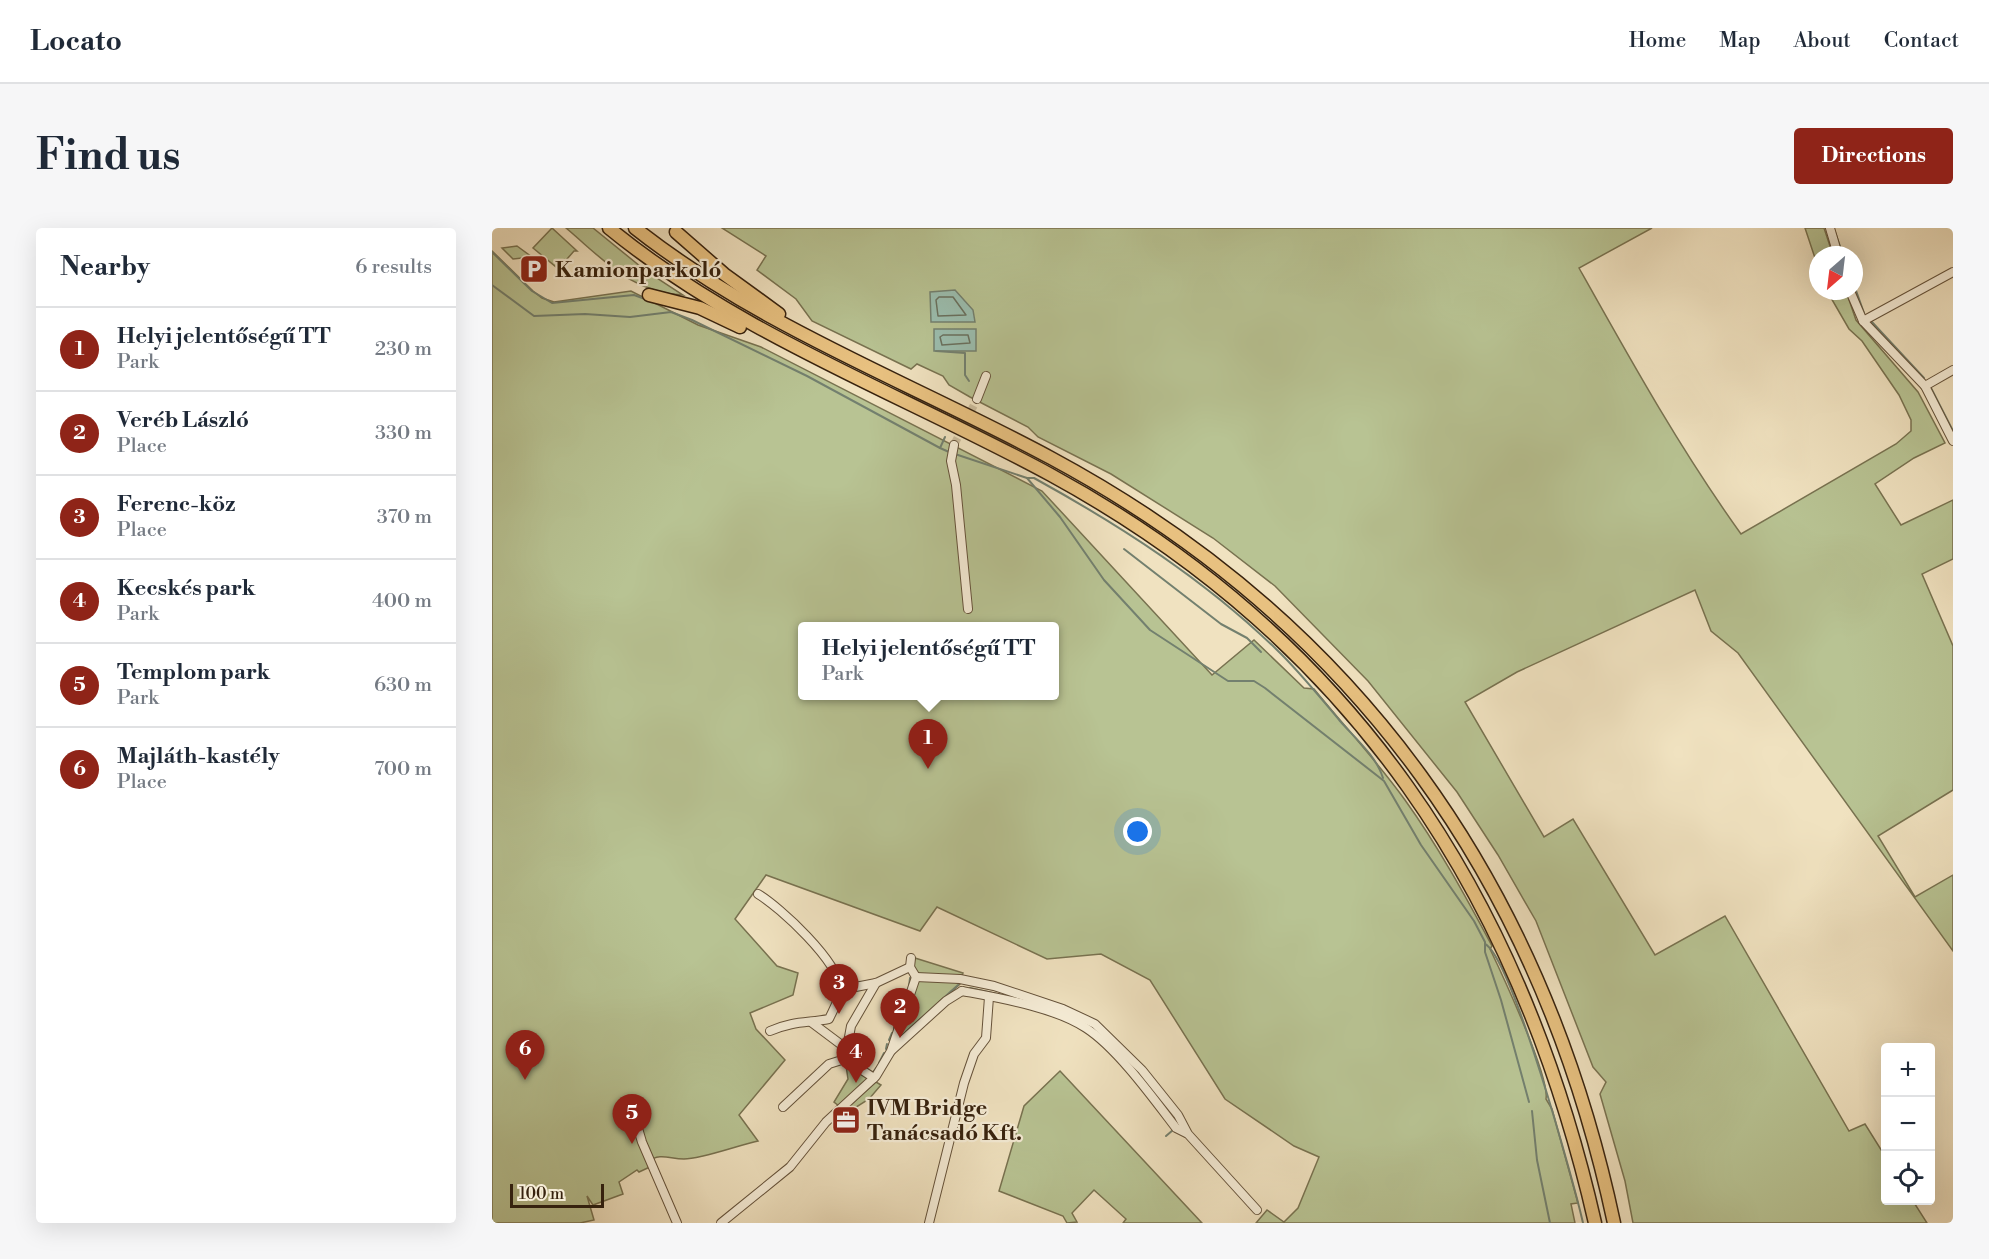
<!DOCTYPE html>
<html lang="en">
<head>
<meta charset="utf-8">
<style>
	body { margin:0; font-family:"Libre Bodoni",serif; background:#f6f6f7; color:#1f2937 }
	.controls { position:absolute; right:18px; bottom:18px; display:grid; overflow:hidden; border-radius:6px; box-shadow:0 6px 24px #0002 }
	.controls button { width:54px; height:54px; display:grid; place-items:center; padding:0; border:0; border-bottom:2px solid #e0e1e3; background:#fff; color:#1f2937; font:30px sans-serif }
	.compass { position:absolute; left:1317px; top:18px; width:54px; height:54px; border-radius:50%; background:#fff; box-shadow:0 6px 24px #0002; rotate:208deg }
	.scale { position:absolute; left:18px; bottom:15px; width:94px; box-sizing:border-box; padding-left:6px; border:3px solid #37220e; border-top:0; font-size:16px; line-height:21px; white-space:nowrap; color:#37220e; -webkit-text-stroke:4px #f5ecd6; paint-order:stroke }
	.you { position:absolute; left:646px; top:604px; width:21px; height:21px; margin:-15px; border:4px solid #fff; border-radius:50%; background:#1a73e8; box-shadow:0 0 0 9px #1a73e833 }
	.badge { display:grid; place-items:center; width:39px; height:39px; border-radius:50%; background:#8f2418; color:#fff; font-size:20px; font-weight:700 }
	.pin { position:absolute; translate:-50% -50px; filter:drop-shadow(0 2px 3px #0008) }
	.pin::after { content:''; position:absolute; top:32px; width:21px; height:18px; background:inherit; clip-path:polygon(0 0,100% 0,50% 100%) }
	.popup { position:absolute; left:306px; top:394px; width:261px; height:78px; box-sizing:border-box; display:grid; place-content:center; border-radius:6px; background:#fff; filter:drop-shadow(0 2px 4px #0005); font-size:20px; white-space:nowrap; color:#747a83 }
	.popup b { font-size:22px; color:#1f2937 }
	.popup::after { content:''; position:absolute; left:50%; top:100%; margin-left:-12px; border:12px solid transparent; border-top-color:#fff }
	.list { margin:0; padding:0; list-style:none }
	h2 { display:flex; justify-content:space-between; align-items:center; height:78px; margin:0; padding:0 24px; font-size:26px }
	h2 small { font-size:20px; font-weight:400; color:#747a83 }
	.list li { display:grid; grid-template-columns:39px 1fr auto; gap:18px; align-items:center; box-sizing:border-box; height:84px; padding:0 24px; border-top:2px solid #e0e1e3 }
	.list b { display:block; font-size:22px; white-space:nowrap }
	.list p { margin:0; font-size:20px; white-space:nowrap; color:#747a83 }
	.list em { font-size:20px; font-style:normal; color:#747a83 }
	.icon { flex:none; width:33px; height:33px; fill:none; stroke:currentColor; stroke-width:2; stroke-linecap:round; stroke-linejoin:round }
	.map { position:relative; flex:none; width:1461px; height:995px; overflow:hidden; border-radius:6px }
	header { display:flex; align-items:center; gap:36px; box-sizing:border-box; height:84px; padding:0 30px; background:#fff; border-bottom:2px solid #e0e1e3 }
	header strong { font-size:28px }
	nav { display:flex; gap:33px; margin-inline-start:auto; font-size:21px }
	.intro { display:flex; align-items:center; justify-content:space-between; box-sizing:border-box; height:144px; padding:0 36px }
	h1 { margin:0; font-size:42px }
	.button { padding:15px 27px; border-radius:6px; background:#8f2418; color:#fff; font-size:21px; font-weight:700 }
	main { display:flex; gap:36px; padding:0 36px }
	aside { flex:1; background:#fff; border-radius:6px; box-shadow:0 6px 24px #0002 }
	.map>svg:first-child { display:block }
</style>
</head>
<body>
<header>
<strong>Locato</strong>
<nav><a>Home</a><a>Map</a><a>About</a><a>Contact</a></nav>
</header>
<div class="intro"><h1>Find us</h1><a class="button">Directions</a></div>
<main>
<aside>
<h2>Nearby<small>6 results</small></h2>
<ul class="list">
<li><span class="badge">1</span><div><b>Helyi jelentőségű TT</b><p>Park</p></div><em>230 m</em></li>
<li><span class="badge">2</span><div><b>Veréb László</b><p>Place</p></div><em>330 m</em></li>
<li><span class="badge">3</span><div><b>Ferenc-köz</b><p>Place</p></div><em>370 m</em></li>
<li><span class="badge">4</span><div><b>Kecskés park</b><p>Park</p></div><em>400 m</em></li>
<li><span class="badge">5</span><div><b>Templom park</b><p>Park</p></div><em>630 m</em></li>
<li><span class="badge">6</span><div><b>Majláth-kastély</b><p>Place</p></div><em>700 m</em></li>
</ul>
</aside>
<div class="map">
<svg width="1461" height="995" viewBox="0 0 1461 995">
	<rect width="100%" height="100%" fill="#f0e2c0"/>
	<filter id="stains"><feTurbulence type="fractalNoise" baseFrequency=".00333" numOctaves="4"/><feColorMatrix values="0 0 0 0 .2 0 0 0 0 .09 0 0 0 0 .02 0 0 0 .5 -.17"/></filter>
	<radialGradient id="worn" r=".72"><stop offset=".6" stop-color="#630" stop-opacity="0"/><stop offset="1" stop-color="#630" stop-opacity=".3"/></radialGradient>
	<g fill="#b8c393" stroke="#787250" stroke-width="1.5" fill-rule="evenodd">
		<path d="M 60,0 L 85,23 L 82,23 L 68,39 L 71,42 L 69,43 L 41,20 Z"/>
		<path d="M 74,0 L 101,0 L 154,43 L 191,67 C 138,64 112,32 74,0 Z"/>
		<path d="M 230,0 L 1160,0 L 1087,40 C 1138,131 1188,221 1249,306 L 1404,216 L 1419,203 L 1419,192 L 1407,167 L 1370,113 L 1357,101 L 1335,63 L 1354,63 L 1364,92 L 1426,164 L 1453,215 L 1422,230 L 1383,256 L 1409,297 L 1461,272 L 1461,331 L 1430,346 L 1461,418 L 1461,562 L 1386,608 L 1423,669 L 1461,647 L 1461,723 L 1246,425 L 1219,403 L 1203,362 L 1025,444 L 973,474 L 1052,609 L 1081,591 L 1163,727 L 1233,688 L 1357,903 L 1373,896 L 1393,928 L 1394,972 L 1421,973 L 1435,995 L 1141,995 L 1133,953 L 1108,866 L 1114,854 L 1101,839 L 1044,693 L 1006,627 L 965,564 L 876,453 L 783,358 L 721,310 L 619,246 L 546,209 L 536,199 L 478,169 L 457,157 L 451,148 L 425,136 L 419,141 L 320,93 L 304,71 L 265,42 L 274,28 Z"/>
		<path d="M 1313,0 L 1332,0 L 1341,27 L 1326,27 L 1326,39 Z"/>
		<path d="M 25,18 L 40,29 L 21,31 L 10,20 Z"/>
		<path d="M 0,23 L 41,63 L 50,70 L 62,74 L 139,63 L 206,97 L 269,119 L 550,263 L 720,447 L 762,412 L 812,460 L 822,461 C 852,498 885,533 913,572 C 946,618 973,667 1000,718 L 998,721 C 1010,746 1058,849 1054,871 L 1060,881 L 1086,975 L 1079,976 L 1083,995 L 764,995 L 775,982 L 792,994 L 806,980 L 827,929 L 802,918 L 733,871 L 658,752 L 609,726 L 555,731 L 445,679 L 428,703 L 274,647 L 243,691 L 285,738 L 306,745 L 301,767 L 258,785 L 264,801 L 293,832 L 247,887 L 266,913 C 247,917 210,931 192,931 C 177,931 169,924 155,934 L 158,939 L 147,944 L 145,942 L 127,954 L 131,966 L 101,977 L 95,968 L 102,992 L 88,995 L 0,995 ZM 310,398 L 562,398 L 562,468 L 310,468 Z"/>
		<path d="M 423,730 L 471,745 L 470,748 L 427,747 L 421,737 Z"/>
		<path d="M 426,753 L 460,753 L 468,756 L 405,815 Z"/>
		<path d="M 353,831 L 377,852 L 347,878 L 342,874 L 356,851 Z"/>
		<path d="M 568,843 L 710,995 L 631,995 L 634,991 L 602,962 L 580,985 L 585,994 L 575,995 L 571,988 L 507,963 L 532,878 Z"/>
		<path d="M 384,854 L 389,857 L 377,871 L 355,885 L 353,882 Z"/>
	</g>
	<g fill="#9bbeaf" stroke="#73806f" stroke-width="1.5">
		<path d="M 463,62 L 481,82 L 483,94 L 439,94 L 438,64 Z"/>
		<rect x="442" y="101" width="42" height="22"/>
	</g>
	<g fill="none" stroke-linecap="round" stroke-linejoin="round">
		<g stroke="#69705e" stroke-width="1.5">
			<path d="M 447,69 L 461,69 L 474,87 L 446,88 L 444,72 Z"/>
			<path d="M 451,107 L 476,107 L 478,115 L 450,117 L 448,109 Z"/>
		</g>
		<g stroke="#73806f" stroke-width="2">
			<path d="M 1343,4 L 1351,27"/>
			<path d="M 0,24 L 40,63 L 60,75 L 142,67 L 153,71"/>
			<path d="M 0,57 L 42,88 L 93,86 L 138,89 L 179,84 L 200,92 L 315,148 L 448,220"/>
			<path d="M 1362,57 L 1372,85"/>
			<path d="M 1379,93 L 1432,150"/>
			<path d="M 444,123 L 473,125 L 473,147 L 477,153"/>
			<path d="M 1438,158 L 1461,203"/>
			<path d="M 453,209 L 448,220 L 457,224"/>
			<path d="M 463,226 L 535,250 L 542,250 C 629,298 713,352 784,421 C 807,443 827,468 848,493 C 862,509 885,529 891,550"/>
			<path d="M 535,250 L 568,289 L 612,352 L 658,402 L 736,453 L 762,453 L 773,460 L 892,553 L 929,617 L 982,693 L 993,714 L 993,724 L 1009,772 L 1037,874"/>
			<path d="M 632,321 L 729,396 L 755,410 L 769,424"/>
			<path d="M 993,716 C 1020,730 1082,955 1091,995"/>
			<path d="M 417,758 L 418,750"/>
			<path d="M 478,760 L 514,768"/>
			<path d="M 406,790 L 409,783"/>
			<path d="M 402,800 L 404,794"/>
			<path d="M 414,804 L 466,757"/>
			<path d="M 397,812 L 400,805"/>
			<path d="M 394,821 L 395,816"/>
			<path d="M 387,835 L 392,825"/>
			<path d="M 381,844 L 385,839"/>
			<path d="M 670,875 L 686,896 L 685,899"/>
			<path d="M 1040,883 L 1045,932 L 1058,995"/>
			<path d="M 674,908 L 681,902"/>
		</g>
		<path stroke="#cbbc9c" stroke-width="8" stroke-dasharray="8 4" stroke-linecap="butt" d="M 462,217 L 485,171"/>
		<g stroke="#65523a" stroke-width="10">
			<g id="minor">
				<path d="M 1338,0 L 1346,27"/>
				<path d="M 1358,63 L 1371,93 L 1433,158 L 1461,213"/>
				<path d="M 1371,93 L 1461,44"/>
				<path d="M 1433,158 L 1461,142"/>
				<path d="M 485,171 L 494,148"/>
				<path d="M 462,217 L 459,233 L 464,257 L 476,381"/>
				<path d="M 266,666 C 289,680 346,733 348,760 C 349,769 341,782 337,791 C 315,795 301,793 278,803"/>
				<path d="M 419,730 L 418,739 L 424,749"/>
				<path d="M 424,749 L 468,751 L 502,758 L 571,781 L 603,796 L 650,842 L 686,887 L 696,906 L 765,982"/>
				<path d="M 348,762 L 384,755 L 418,739"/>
				<path d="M 470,763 C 507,770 562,779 594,800 C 625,820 661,870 684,900 L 694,905"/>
				<path d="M 319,794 L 355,821"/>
				<path d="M 400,822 L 454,773 L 470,763"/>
				<path d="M 353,831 L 359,798 L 384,755"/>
				<path d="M 353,831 L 382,850"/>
				<path d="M 291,879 L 337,836 L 353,831"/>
				<path d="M 142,887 L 150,914 L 185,995"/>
				<path d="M 229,995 L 298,939 L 334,894 L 384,848 L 399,823 L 424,749"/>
				<path d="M 437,995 L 472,855 L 482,826 L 494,810 L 497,769"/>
			</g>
		</g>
		<g stroke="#37220e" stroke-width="15">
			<g id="trunk">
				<path d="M 117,0 C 249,108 410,166 559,247 C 860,411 1028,665 1103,995"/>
				<path d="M 143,0 C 268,99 420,155 559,230 C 866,395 1050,656 1122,995"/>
				<path d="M 184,4 L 232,46 L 287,86"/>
				<path d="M 157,67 L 208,80 L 248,99"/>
			</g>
		</g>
		<use href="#minor" stroke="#f5ecd6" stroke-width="8"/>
		<use href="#trunk" stroke="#e8c180" stroke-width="12"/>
	</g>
	<defs>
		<g id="parking-square" transform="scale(1.5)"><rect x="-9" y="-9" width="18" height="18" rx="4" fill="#8f2418" stroke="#f5ecd6"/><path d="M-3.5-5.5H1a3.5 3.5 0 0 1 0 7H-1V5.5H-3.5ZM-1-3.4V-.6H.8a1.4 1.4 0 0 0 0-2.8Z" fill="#fff"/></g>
		<g id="office-square" transform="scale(1.5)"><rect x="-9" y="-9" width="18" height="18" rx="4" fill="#8f2418" stroke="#f5ecd6"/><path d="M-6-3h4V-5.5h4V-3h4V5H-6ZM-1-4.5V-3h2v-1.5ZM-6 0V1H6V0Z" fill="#fff"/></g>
	</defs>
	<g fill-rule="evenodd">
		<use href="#parking-square" x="42" y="41"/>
		<use href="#office-square" x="354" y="892"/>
	</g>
	<g text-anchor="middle" stroke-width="4.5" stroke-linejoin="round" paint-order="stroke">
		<g font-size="22" font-weight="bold" fill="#37220e" stroke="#f5ecd6" text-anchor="start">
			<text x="63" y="49">Kamionparkoló</text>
			<text x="375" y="887">IVM Bridge<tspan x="375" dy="25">Tanácsadó Kft.</tspan></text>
		</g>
	</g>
	<rect width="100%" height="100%" filter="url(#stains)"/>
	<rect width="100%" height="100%" fill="url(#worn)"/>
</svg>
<div class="controls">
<button>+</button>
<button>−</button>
<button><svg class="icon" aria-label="locate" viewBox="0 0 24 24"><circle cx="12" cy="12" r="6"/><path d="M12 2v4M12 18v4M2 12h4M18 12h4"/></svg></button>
</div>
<svg class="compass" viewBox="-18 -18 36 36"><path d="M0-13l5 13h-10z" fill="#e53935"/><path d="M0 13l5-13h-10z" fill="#747a83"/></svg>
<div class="scale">100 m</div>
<div class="you"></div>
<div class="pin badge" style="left:436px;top:541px">1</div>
<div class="popup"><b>Helyi jelentőségű TT</b>Park</div>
<div class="pin badge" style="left:408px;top:810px">2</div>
<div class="pin badge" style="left:347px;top:786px">3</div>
<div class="pin badge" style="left:364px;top:855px">4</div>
<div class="pin badge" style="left:140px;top:916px">5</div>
<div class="pin badge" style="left:33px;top:852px">6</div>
</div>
</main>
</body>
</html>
